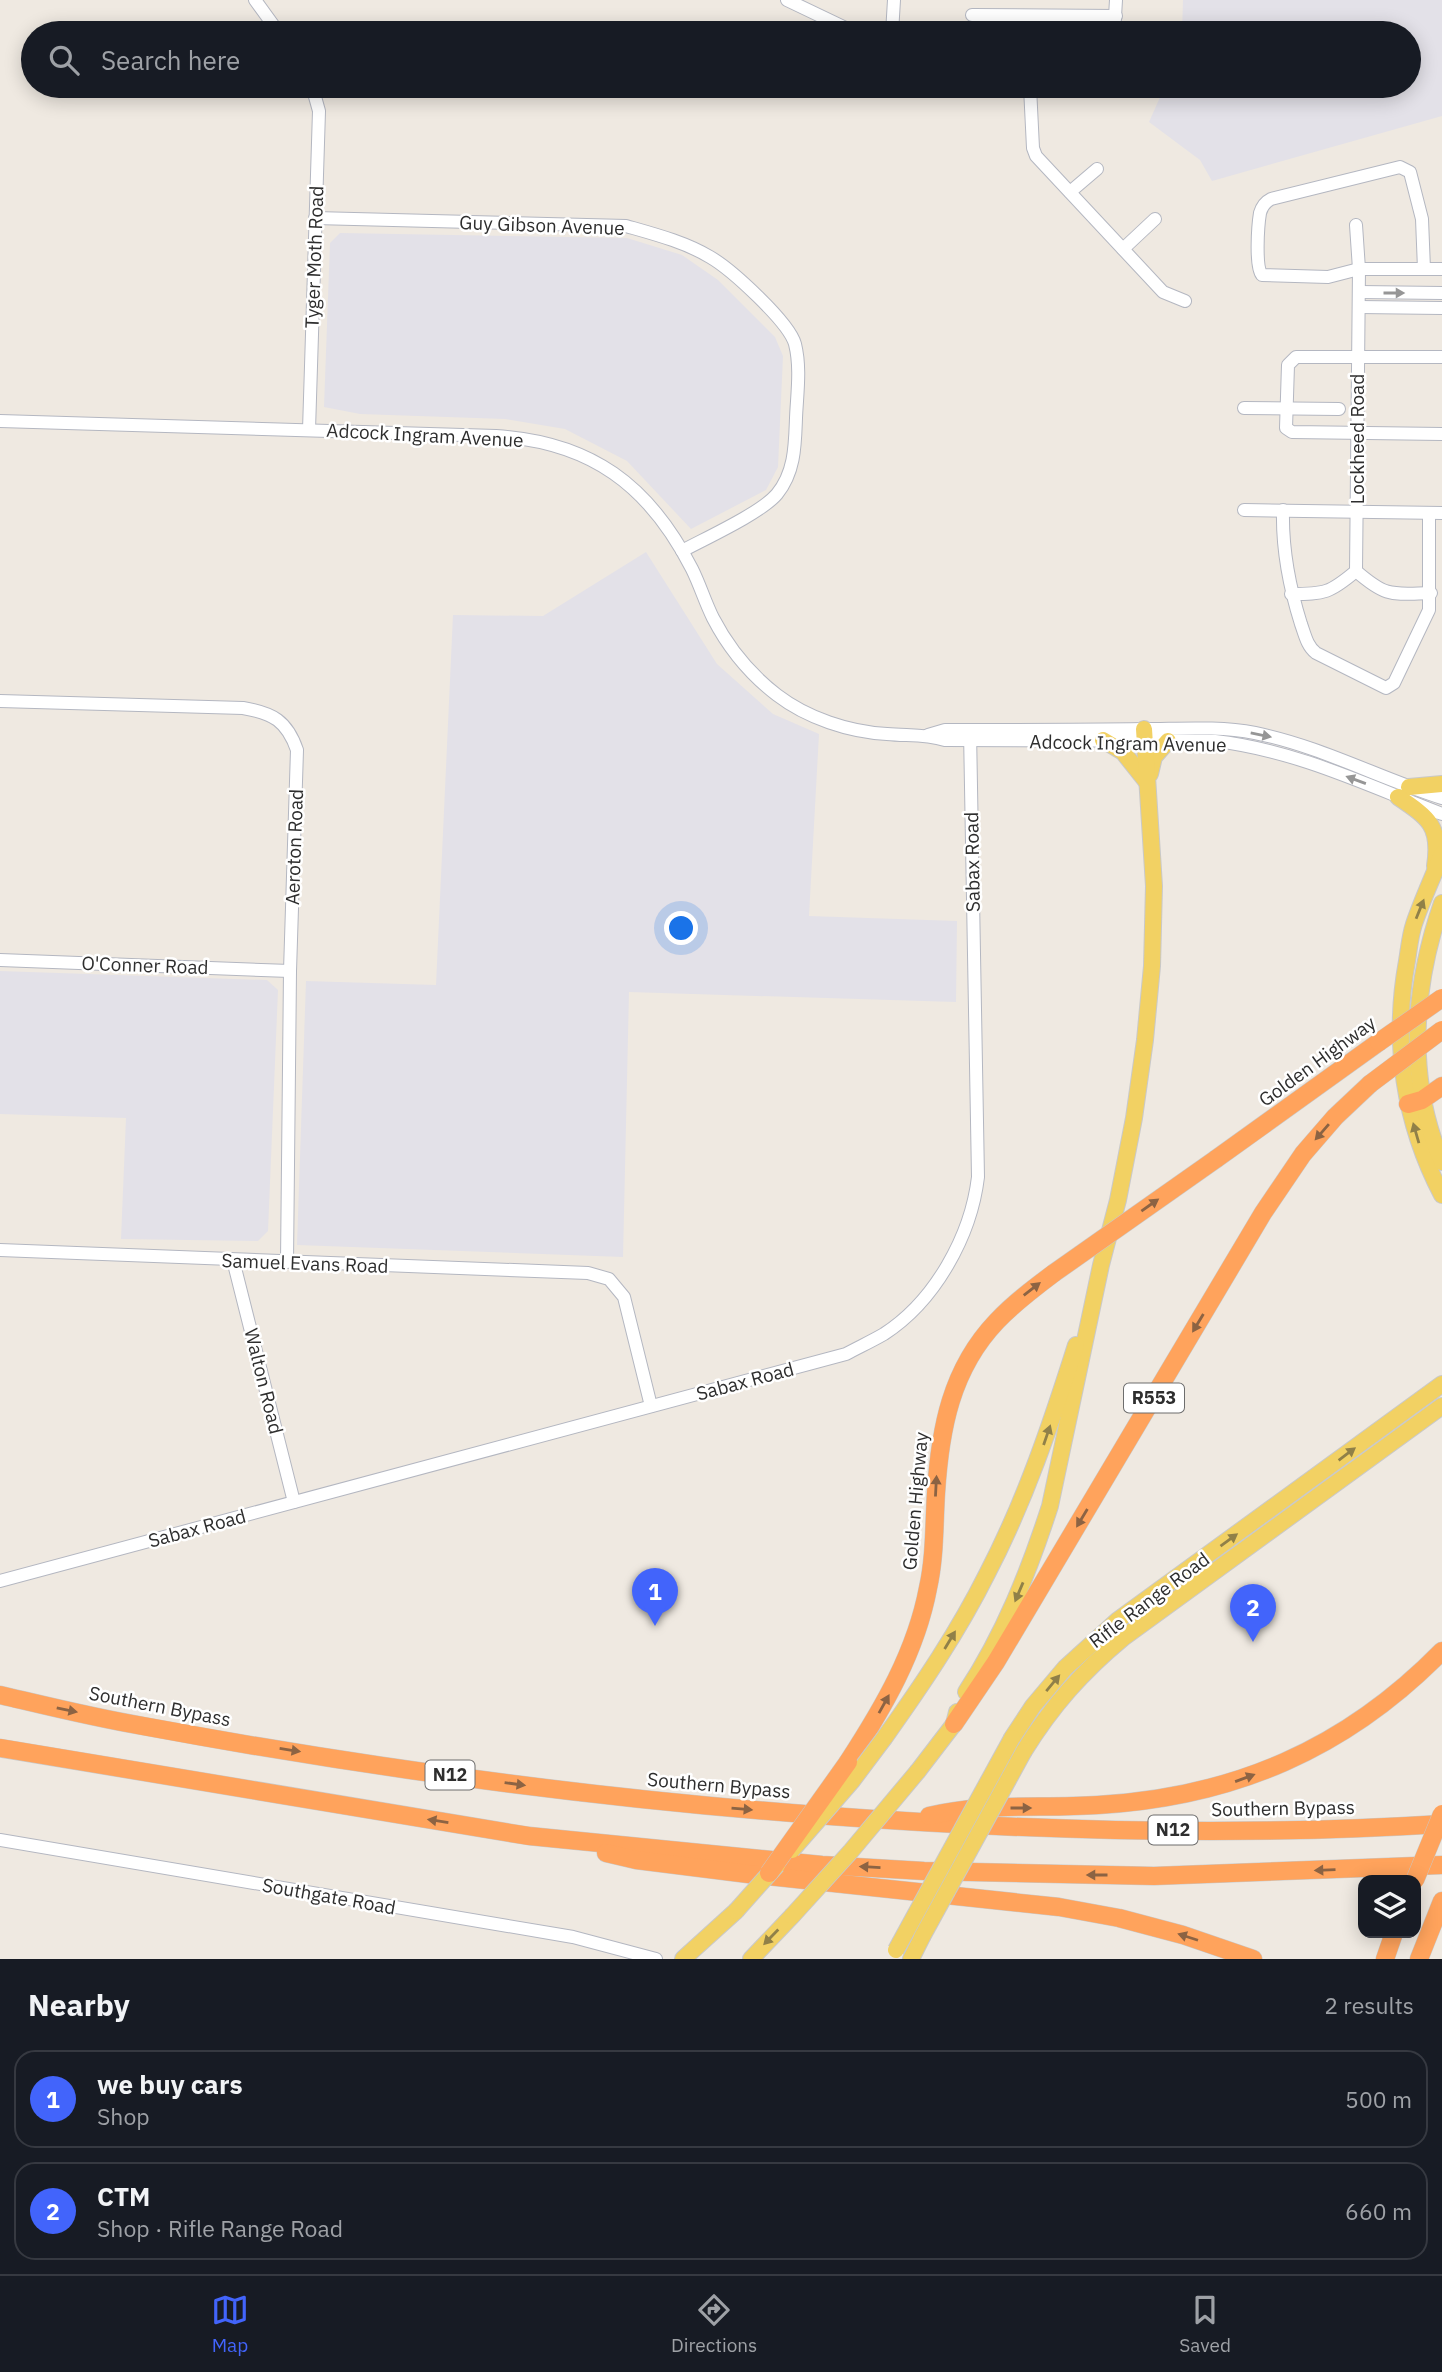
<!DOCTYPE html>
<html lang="en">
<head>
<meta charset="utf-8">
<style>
	body { margin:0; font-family:"IBM Plex Sans",sans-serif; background:#20242c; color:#f1f3f6 }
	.controls { position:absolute; right:21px; bottom:21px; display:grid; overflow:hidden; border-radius:14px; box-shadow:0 4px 18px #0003 }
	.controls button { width:63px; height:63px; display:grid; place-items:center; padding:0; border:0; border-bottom:2px solid #363941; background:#171b24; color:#f1f3f6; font:35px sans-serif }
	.you { position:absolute; left:682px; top:929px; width:24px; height:24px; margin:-18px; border:5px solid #fff; border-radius:50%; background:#1a73e8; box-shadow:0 0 0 10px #1a73e833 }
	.badge { display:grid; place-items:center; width:46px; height:46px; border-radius:50%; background:#4264fb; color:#fff; font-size:23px; font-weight:700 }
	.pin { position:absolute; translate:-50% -58px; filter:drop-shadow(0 2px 4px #0008) }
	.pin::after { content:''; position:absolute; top:37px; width:24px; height:21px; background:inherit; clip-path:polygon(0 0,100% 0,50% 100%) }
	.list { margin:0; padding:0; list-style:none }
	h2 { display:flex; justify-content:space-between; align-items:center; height:91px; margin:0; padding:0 28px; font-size:30px }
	h2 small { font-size:23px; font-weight:400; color:#9ea1a6 }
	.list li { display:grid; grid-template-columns:46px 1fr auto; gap:21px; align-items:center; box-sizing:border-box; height:98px; margin:0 14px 14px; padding:0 14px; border:2px solid #363941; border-radius:21px }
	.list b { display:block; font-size:26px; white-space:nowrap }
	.list p { margin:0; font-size:23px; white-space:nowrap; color:#9ea1a6 }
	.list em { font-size:23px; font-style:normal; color:#9ea1a6 }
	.icon { flex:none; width:38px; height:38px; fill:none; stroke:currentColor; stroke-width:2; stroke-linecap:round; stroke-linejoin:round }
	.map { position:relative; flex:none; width:1442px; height:1959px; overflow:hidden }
	.search { position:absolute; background:#171b24; box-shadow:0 4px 18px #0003; left:21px; right:21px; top:21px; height:77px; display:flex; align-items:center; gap:18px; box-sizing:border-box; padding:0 24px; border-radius:38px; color:#9ea1a6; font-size:26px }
	.sheet { height:315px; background:#171b24 }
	nav { display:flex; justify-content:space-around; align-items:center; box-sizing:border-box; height:98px; border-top:2px solid #363941; background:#171b24; font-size:19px; color:#9ea1a6 }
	nav a { display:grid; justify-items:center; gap:4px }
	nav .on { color:#4264fb }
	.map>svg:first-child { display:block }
</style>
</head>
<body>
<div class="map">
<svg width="1442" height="1959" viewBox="0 0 1442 1959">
	<rect width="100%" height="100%" fill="#efe9e1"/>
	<g fill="#e3e1e8">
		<path d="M 1183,0 L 1442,0 L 1442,116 L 1212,181 L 1200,160 L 1149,122 L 1165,86 L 1409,86 L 1409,33 L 1182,33 Z"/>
		<path d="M 340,233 L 627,238 L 682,255 L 718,280 L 775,337 L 783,356 L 778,467 L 766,490 L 691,529 L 627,461 L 565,429 L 505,419 L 360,414 L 324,407 L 330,243 Z"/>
		<path d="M 646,552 L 717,664 L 773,714 L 819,734 L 809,916 L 957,921 L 956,1002 L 629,992 L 623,1257 L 297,1245 L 306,981 L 436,985 L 453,615 L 543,616 Z"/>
		<path d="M 0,971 L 267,980 L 278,990 L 268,1231 L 258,1241 L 121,1239 L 126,1118 L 0,1114 Z"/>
	</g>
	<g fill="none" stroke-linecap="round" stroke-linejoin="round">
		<g stroke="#b4b7c1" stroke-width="14">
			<g id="minor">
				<path d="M 255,0 L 279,33"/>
				<path d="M 787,0 L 856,33"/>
				<path d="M 972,15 L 1116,16"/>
				<path d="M 892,33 L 894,0"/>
				<path d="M 1114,33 L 1116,0"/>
				<path d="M 1000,86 L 1080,86"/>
				<path d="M 1030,87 L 1033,148 L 1036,156 L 1163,292 L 1185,301"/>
				<path d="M 1070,192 L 1097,169"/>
				<path d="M 315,218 L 626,226 C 654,234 685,242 710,257 C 731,269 789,322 795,344 C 801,368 797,394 796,418 C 795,445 795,472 777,494 C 761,513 706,538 682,551"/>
				<path d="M 1123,249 L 1155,219"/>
				<path d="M 1424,269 L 1422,219 L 1410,172 L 1400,167 L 1271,199 C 1265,202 1262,206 1260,213 C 1258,225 1255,267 1262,275 L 1328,277 L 1359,269 L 1442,269"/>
				<path d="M 1359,292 L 1442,293"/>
				<path d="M 1359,307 L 1442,308"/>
				<path d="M 1442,357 L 1296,357 L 1288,365 L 1286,428 L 1292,432 L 1442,434"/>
				<path d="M 1244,408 L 1339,409"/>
				<path d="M 0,421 L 496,436 C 591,442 649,485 692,569 C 700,585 705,602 713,618 C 728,647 751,675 777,695 C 807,718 849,732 887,734 C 907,736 925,734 945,740 L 1215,741 C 1295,750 1367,785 1442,814"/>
				<path d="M 309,430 L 319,111 L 312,86"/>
				<path d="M 1244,510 L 1442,513"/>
				<path d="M 1283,510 C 1282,550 1289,586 1301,624 C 1305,635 1307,646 1316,653 L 1386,688 L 1394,683 L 1429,610 L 1429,513"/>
				<path d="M 1356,571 L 1359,269 L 1356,225"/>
				<path d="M 1356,571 C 1387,598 1392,594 1431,593"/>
				<path d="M 1291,594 C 1325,594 1330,593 1356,571"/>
				<path d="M 0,701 L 243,708 C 273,713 287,721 297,750 L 290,971 L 287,1262"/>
				<path d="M 928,735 L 945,730 C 1011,730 1077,730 1143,729 C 1180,729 1218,726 1255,733 C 1320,746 1379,778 1442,798"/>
				<path d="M 0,960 L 290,971"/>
				<path d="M 0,1250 L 588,1273 L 609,1279 L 624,1297 L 651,1406"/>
				<path d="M 233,1260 L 294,1502"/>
				<path d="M 0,1581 L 846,1354 C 859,1347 872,1341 884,1334 C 935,1301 971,1236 978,1177 L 970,731"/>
				<path d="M 0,1840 L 573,1937 L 656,1959"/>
			</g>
		</g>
		<g stroke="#c9c9c9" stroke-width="18">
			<g id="major">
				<path d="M 1103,740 L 1123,752 L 1146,781"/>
				<path d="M 1150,774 L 1154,757 L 1168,741"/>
				<path d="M 1409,787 L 1442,784"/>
				<path d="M 1398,797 C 1429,818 1441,826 1435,866"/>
				<path d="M 1442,854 C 1433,877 1422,900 1414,924 C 1410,936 1409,949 1407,961 C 1392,1042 1404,1123 1442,1195"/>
				<path d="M 1442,903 C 1413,987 1406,1078 1442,1162"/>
				<path d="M 966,1692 C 1004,1634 1029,1571 1050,1506 L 1101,1265 L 1118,1200 L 1134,1118 L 1145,1040 L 1152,966 L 1154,886 L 1144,729"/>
				<path d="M 885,1737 C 922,1685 958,1632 987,1574 C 1025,1501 1051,1424 1076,1345"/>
				<path d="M 1012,1738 L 1033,1706 L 1065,1668 L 1118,1620 L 1442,1384"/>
				<path d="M 1024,1751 C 1052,1706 1082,1672 1123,1638 L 1442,1406"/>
				<path d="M 918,1771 L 954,1724 L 957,1712"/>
				<path d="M 683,1959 L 736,1911"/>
				<path d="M 751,1959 L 792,1916"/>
				<path d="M 911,1959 L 922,1937"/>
			</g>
		</g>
		<g stroke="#c9c9c9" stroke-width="19">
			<g id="highway">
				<path d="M 1408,1104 L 1422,1100 L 1442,1086"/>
				<path d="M 1216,1159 L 1379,1042"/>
				<path d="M 0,1695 C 47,1706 95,1718 143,1726 C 369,1768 600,1799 830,1816 C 1033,1831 1238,1837 1442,1824"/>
				<path d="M 954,1724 L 996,1662 L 1263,1213 L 1303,1154 L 1335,1117 L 1370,1084"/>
				<path d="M 0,1748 L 529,1836 L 822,1865 L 924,1871 L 1154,1876 L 1442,1865"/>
				<path d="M 848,1762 C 883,1708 916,1652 928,1588 C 935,1557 934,1525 936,1493 C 940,1429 951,1369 997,1321 C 1014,1303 1034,1288 1054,1273"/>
				<path d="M 929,1816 C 984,1802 1042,1809 1098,1805 C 1234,1797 1346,1749 1442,1651"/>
				<path d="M 606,1853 L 636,1860 L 748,1874 L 1059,1907 L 1119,1918 L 1183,1935 L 1253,1959"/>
				<path d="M 1385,1959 L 1394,1933"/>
				<path d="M 1419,1959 L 1442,1901"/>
			</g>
		</g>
		<use href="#minor" stroke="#fff" stroke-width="12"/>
		<use href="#major" stroke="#f2d163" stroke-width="16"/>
		<use href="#highway" stroke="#ffa35c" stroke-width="18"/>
		<g stroke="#c9c9c9" stroke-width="18" stroke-linecap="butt">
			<g id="major-bridge">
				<path d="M 792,1850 L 852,1781 L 885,1737"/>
				<path d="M 736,1911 L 777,1865"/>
				<path d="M 792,1916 L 851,1851 L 918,1771"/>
				<path d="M 922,1937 L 1024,1751"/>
				<path d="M 896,1950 L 1012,1738"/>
			</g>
		</g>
		<g stroke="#c9c9c9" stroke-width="19" stroke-linecap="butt">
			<g id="highway-bridge">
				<path d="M 1379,1042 L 1442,998"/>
				<path d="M 1370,1084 L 1442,1030"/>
				<path d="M 1054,1273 L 1216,1159"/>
				<path d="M 769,1873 L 848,1762"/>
				<path d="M 1415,1880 L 1442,1814"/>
			</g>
		</g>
		<use href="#major-bridge" stroke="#f2d163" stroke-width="16"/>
		<use href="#highway-bridge" stroke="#ffa35c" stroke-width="18"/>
	</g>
	<defs><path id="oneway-solid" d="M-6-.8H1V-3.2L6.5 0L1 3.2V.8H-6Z" transform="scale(1.75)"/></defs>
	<g fill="#969696">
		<use href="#oneway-solid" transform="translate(1394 293)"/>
		<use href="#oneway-solid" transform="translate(1261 735) rotate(11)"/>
		<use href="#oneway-solid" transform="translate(1356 780) rotate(-160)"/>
	</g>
	<g fill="#908048">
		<use href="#oneway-solid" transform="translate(1420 909) rotate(-68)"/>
		<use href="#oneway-solid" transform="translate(1416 1133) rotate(-106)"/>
		<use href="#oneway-solid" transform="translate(1047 1435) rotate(-71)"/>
		<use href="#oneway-solid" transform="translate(1347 1454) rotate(-37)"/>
		<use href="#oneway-solid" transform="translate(1229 1540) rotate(-36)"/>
		<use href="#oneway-solid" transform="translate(1019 1592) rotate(113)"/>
		<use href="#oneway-solid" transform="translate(950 1640) rotate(-59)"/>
		<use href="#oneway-solid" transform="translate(1053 1683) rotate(-50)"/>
		<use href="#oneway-solid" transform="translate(771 1937) rotate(134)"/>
	</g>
	<g fill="#8c6343">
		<use href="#oneway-solid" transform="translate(1322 1132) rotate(131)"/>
		<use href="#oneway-solid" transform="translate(1150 1205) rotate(-35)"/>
		<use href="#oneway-solid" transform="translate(1032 1289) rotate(-38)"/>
		<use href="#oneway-solid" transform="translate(1198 1323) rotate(121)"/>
		<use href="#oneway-solid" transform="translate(936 1486) rotate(-87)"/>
		<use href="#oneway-solid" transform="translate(1082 1518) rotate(121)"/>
		<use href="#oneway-solid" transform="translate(884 1704) rotate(-61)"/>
		<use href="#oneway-solid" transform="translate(67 1710) rotate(12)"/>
		<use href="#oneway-solid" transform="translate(290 1750) rotate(9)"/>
		<use href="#oneway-solid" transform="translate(1245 1778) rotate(-20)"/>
		<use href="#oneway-solid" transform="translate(515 1784) rotate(8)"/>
		<use href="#oneway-solid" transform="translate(1021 1808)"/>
		<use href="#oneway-solid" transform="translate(742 1809) rotate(5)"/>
		<use href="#oneway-solid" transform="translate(438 1821) rotate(-171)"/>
		<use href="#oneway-solid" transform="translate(870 1867) rotate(-177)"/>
		<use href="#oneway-solid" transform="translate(1325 1870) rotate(178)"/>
		<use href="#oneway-solid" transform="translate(1097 1875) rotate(-180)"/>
		<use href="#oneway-solid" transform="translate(1188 1937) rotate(-162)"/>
	</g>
	<g text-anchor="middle" stroke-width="5" stroke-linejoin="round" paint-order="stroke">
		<g fill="#fff" stroke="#6d6d6d" stroke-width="2">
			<rect x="1124" y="1383.5" width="60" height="29" rx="5"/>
			<rect x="425.5" y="1760.5" width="49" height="29" rx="5"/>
			<rect x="1148.5" y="1815.5" width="49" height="29" rx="5"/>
		</g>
		<g font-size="18" font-weight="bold" fill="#2e2e2e">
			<text x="1154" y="1404">R553</text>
			<text x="450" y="1781">N12</text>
			<text x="1173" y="1836">N12</text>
		</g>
		<g font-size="19" fill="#2e2e2e" stroke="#fff">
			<text transform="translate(542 225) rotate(2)" y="7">Guy Gibson Avenue</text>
			<text transform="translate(314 257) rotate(-88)" y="7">Tyger Moth Road</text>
			<text transform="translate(425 435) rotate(3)" y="7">Adcock Ingram Avenue</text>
			<text transform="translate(1357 439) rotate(-90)" y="7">Lockheed Road</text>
			<text transform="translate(1128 743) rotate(1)" y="7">Adcock Ingram Avenue</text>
			<text transform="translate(294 847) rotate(-88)" y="7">Aeroton Road</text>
			<text transform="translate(972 862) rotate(-91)" y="7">Sabax Road</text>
			<text transform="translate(145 965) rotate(2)" y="7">O'Conner Road</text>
			<text transform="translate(1317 1061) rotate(-36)" y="7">Golden Highway</text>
			<text transform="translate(305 1263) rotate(2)" y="7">Samuel Evans Road</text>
			<text transform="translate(264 1381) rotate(76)" y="7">Walton Road</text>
			<text transform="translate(745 1381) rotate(-15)" y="7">Sabax Road</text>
			<text transform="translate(915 1501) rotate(-85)" y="7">Golden Highway</text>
			<text transform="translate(197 1528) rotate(-15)" y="7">Sabax Road</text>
			<text transform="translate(1149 1600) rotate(-37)" y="7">Rifle Range Road</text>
			<text transform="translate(160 1706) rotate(11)" y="7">Southern Bypass</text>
			<text transform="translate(719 1785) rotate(5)" y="7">Southern Bypass</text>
			<text transform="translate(1283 1808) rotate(-1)" y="7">Southern Bypass</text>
			<text transform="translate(329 1896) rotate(10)" y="7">Southgate Road</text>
		</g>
	</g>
</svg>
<div class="controls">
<button><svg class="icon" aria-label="layers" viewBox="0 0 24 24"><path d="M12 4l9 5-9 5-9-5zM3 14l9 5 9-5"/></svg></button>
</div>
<div class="you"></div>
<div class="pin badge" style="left:655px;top:1626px">1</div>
<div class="pin badge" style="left:1253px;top:1642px">2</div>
<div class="search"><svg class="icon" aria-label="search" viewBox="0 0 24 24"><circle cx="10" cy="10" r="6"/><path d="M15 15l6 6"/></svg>Search here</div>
</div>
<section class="sheet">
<h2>Nearby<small>2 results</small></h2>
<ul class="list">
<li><span class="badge">1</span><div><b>we buy cars</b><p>Shop</p></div><em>500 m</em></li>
<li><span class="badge">2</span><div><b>CTM</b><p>Shop · Rifle Range Road</p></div><em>660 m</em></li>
</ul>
</section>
<nav>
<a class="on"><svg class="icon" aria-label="map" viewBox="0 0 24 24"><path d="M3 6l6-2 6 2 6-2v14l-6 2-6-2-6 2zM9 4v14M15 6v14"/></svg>Map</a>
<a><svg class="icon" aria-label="directions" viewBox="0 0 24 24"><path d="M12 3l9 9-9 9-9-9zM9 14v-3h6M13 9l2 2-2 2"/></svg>Directions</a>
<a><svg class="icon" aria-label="saved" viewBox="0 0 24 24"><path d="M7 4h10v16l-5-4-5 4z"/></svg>Saved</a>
</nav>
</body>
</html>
